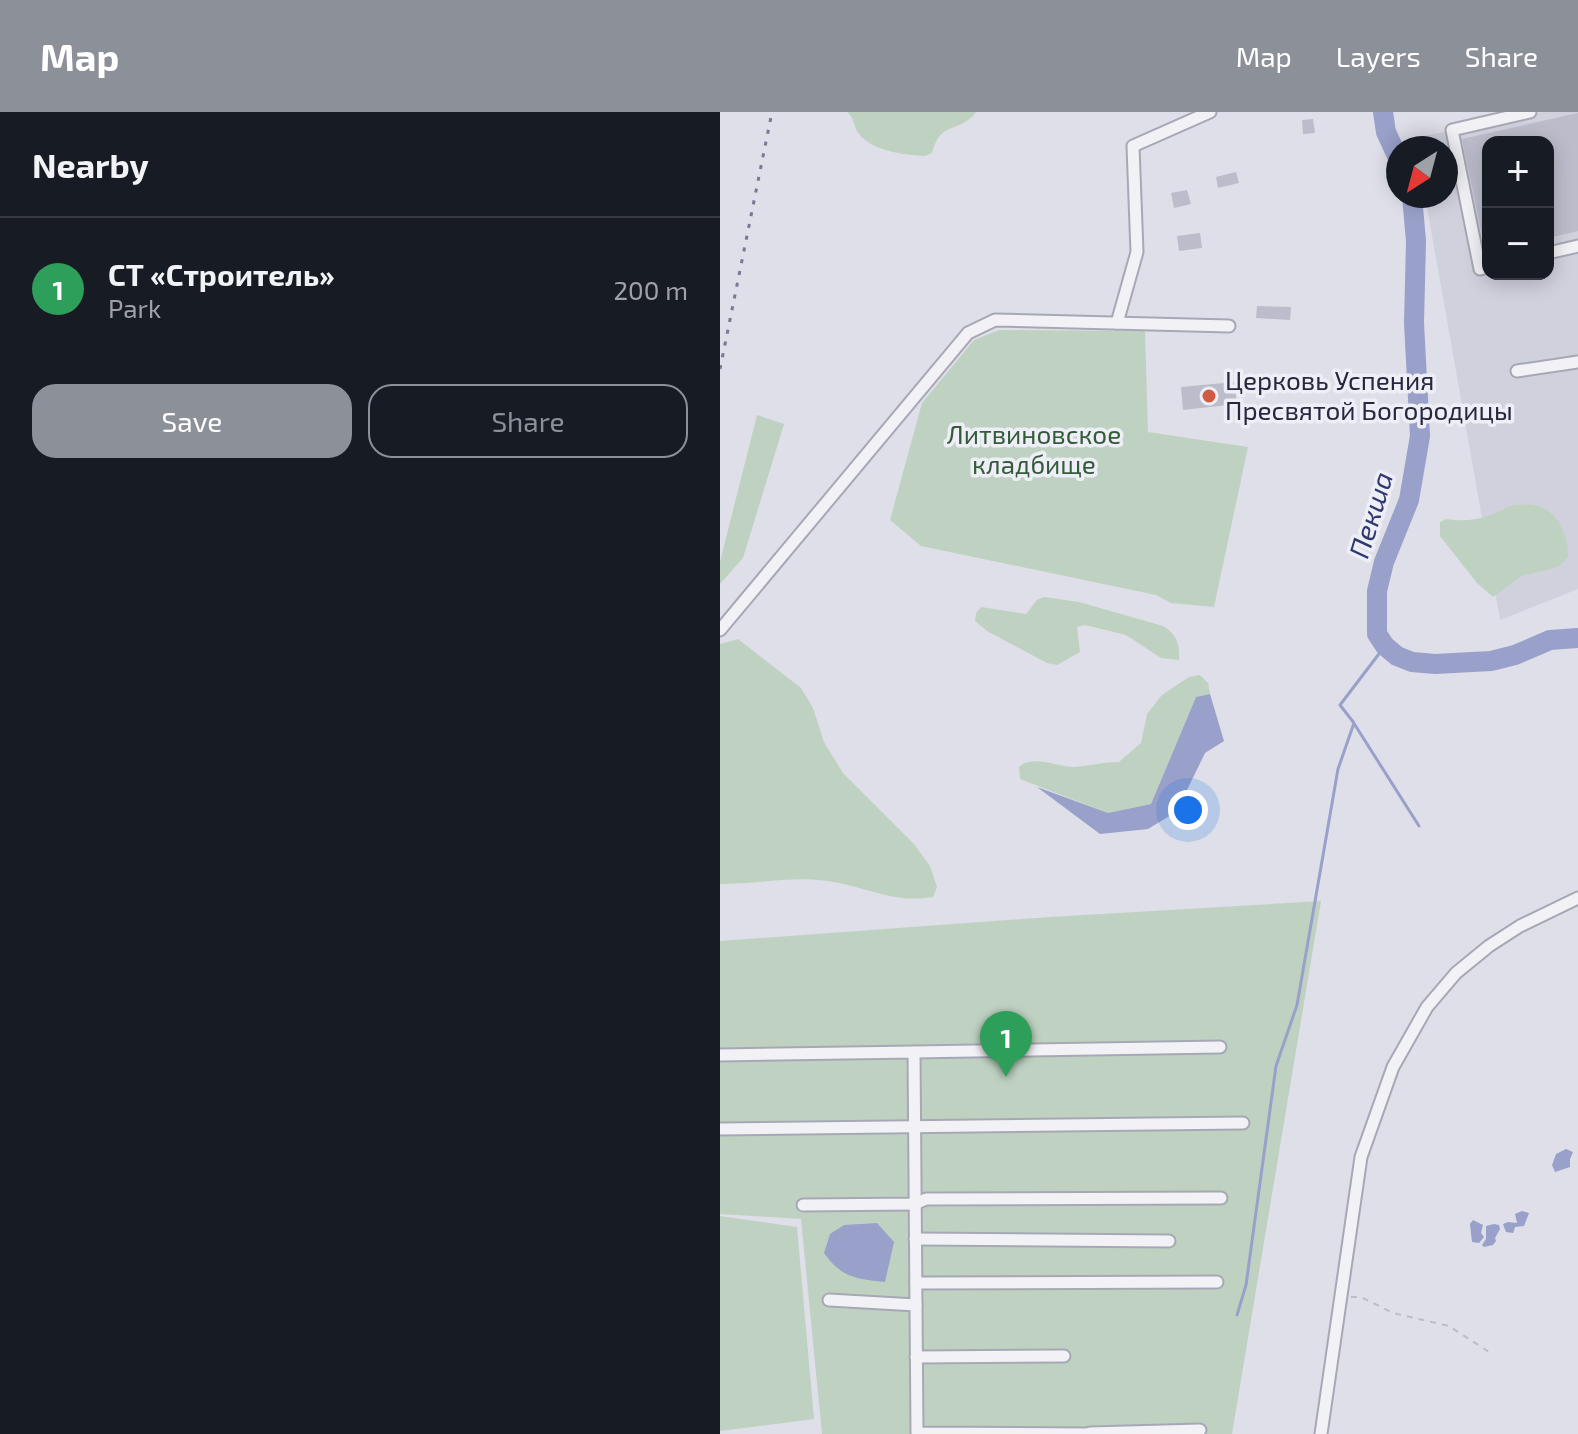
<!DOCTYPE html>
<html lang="en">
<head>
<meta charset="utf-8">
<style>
	body { margin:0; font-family:"Exo 2",sans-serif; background:#20242c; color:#f1f3f6 }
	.controls { position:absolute; right:24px; top:24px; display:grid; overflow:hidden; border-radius:16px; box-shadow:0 4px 20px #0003 }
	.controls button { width:72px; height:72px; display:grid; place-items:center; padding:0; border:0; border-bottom:2px solid #363941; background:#171b24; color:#f1f3f6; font:40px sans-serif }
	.compass { position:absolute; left:666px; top:24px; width:72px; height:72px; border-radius:50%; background:#171b24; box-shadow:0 4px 20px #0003; rotate:216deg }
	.you { position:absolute; left:468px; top:698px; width:28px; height:28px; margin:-20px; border:6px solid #fff; border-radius:50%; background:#1a73e8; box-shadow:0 0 0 12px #1a73e833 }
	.badge { display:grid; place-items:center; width:52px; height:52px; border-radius:50%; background:#8c9099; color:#fff; font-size:26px; font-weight:700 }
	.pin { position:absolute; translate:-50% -66px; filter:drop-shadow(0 2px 4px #0008) }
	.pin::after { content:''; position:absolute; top:42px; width:28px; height:24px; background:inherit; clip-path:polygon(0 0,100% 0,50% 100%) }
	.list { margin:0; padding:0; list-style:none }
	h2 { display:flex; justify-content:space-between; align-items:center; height:104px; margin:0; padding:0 32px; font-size:34px }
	h2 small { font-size:26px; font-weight:400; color:#9ea1a6 }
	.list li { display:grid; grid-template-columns:52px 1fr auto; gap:24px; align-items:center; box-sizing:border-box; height:144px; padding:0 32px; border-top:2px solid #363941 }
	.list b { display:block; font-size:30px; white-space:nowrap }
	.list p { margin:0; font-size:26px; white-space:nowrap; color:#9ea1a6 }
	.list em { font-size:26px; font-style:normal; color:#9ea1a6 }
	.actions { display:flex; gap:16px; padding:24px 32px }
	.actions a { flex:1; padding:18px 0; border:2px solid #8c9099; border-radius:24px; text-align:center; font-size:28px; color:#8c9099 }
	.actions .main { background:#8c9099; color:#fff }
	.map { position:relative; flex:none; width:858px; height:1322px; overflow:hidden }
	header { display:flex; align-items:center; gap:48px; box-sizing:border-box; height:112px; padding:0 40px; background:#8c9099; color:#fff }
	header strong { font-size:38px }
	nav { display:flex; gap:44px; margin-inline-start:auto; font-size:28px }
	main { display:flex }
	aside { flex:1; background:#171b24 }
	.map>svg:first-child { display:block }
</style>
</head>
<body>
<header>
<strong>Map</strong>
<nav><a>Map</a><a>Layers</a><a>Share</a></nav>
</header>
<main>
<aside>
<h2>Nearby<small></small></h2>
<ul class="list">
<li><span class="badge" style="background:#2e9e5b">1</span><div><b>СТ «Строитель»</b><p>Park</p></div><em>200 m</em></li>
</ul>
<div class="actions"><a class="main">Save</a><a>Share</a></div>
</aside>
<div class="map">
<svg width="858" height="1322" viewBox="0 0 858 1322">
	<rect width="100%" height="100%" fill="#dedfe8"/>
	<path fill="#d0d1dd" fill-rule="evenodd" d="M 822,0 L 858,0 L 858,477 L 780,508 L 705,84 L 726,84 L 726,36 L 697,36 L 695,26 ZM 768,30 L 828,30 L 828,162 L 768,162 Z"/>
	<g fill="#bfd2c1">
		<path d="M 127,0 L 256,0 C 238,23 221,7 212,41 L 205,44 C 185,43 152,39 139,22 C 133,15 135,6 127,0 Z"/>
		<path d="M 279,218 L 425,219 L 428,320 L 528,335 L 494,495 L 451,491 L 436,483 L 201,434 L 170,408 L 202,291 L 254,228 Z"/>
		<path d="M 37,303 L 64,312 L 23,446 L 0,472 L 0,450 Z"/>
		<path d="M 793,393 C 800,393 808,392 814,393 C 837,396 849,425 848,445 L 838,455 L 802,464 L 773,485 L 757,471 L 720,424 L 720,410 L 726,407 C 754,411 768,405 793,393 Z"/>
		<path d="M 324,485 L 359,490 L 443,514 C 457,522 460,533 459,548 L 441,546 L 406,523 L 365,513 L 357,515 L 360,540 L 337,553 L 327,551 L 267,519 L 255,509 L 256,501 L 261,495 L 306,502 L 317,488 Z"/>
		<path d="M 18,527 L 81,576 L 93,596 L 104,630 L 123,661 L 194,732 L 210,754 L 217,775 L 213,785 C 172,792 146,774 107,769 C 71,764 36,772 0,772 L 0,532 Z"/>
		<path d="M 480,563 L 488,571 L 490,582 L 476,585 L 431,692 L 388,701 L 300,667 L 299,655 C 312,642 338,655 354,655 C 369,654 384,650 399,650 L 421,631 L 427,602 L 442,583 L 469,565 Z"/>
		<path d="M 601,789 L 512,1322 L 102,1322 L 81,1107 L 0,1102 L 0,829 L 330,805 Z"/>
		<path d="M 0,1104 L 77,1115 L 94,1307 L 0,1319 Z"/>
	</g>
	<g fill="#99a0c9">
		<path d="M 490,582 L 504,629 L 485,641 L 466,680 L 471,691 L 428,717 L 380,722 L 317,675 L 388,701 L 431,692 L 476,585 Z"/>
		<path d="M 846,1037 L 853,1040 L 850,1047 L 850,1055 L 835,1060 L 832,1053 L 836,1042 Z"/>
		<path d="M 802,1099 L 809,1101 L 804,1114 L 795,1115 L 793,1121 L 786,1120 L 783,1112 L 788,1110 L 797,1111 L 795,1102 Z"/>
		<path d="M 753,1108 L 763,1113 L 761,1121 L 764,1125 L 759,1131 L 752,1130 L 750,1112 Z"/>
		<path d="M 157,1111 L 174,1130 L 165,1170 C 136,1167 122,1166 104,1141 L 110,1122 L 124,1113 Z"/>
		<path d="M 774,1112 L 779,1113 L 780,1117 L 775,1126 L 776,1129 L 773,1133 L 764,1135 L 762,1133 L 766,1127 L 766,1114 Z"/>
	</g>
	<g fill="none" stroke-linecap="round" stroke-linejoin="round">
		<g stroke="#99a0c9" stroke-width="3">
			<path d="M 635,613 L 699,714"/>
			<path d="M 517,1203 L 526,1173 L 556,954 L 577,893 L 618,657 L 634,611 L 620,593 L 665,534"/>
		</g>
		<g stroke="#99a0c9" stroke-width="20">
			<path d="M 663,0 L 666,20 L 678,46"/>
			<path d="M 692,84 L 696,129 L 694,211 L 700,324 L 689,388 L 664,450 L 657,479 L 657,522 L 665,534 L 677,544 L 692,550 L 715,552 L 771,549 L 795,543 L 830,528 L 858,526"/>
		</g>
	</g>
	<g fill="#bcbccb">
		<path d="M 858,1 L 858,119 L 828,126 L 828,30 L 768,30 L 768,142 L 766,142 L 742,27 Z"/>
		<path d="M 593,7 L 595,21 L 583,22 L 582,8 Z"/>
		<path d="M 516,60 L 519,71 L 498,76 L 496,65 Z"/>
		<path d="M 467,78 L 471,92 L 454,96 L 451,81 Z"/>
		<path d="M 480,121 L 482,136 L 459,139 L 457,124 Z"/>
		<path d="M 537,194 L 571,195 L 570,208 L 536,206 Z"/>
		<path d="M 514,270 L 517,292 L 463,298 L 461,275 Z"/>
	</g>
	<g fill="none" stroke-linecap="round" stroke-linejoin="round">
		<g stroke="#a7a8b5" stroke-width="15">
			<g id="minor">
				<path d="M 828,141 L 858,134"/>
				<path d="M 768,155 L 760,157 L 732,18 L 810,0"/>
				<path d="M 397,211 L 417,140 L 413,34 L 490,0"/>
				<path d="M 797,259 L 858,250"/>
				<path d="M 0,518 L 248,221 L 275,208 L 509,214"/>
				<path d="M 194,940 L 500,935"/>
				<path d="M 0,943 L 194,940 L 197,1321 L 369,1322"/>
				<path d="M 0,1017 L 523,1011"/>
				<path d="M 83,1093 L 195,1092 L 206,1087 L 501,1086"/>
				<path d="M 195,1127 L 449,1129"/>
				<path d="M 196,1171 L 497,1170"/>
				<path d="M 109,1188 L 196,1193"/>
				<path d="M 196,1245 L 344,1244"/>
				<path d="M 370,1321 L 480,1318"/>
				<path d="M 601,1322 L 641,1045 L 673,955 L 707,895 L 736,861 L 769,834 L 800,814 L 858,786"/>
			</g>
		</g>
		<path stroke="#bcbdc6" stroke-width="2" stroke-dasharray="6 6" stroke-linecap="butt" d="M 631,1185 L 641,1185 L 673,1201 L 729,1214 L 772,1242"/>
		<use href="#minor" stroke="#f1f1f6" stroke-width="11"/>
		<path stroke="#787992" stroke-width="3" stroke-dasharray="4 8" stroke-linecap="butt" d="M 0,257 L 52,0"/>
	</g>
	<circle fill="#cf5b42" stroke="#eeeef6" stroke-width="3" cx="489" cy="284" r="8"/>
	<g text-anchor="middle" stroke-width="7" stroke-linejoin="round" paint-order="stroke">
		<g font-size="26" fill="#27283f" stroke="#eeeef6" text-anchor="start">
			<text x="505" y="278">Церковь Успения<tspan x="505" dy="30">Пресвятой Богородицы</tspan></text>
		</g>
		<g font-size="26" fill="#355b3a" stroke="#eeeef6">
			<text x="314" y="332">Литвиновское<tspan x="314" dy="30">кладбище</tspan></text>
		</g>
		<g font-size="28" font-style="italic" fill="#313973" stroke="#eeeef6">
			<text transform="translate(651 403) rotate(-73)" y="10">Пекша</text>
		</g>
	</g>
</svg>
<div class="controls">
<button>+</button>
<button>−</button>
</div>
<svg class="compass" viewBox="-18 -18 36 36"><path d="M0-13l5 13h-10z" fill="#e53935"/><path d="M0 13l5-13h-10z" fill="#9ea1a6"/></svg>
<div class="you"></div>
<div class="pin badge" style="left:286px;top:965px;background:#2e9e5b">1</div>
</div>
</main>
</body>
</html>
